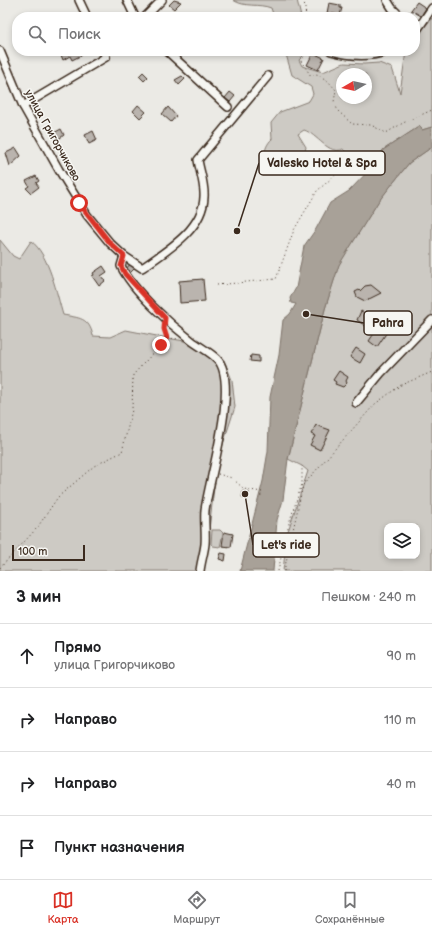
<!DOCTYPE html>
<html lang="ru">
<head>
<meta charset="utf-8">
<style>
	body { margin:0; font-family:"Balsamiq Sans",sans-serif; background:#f6f6f6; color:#202124 }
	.controls { position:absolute; right:12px; bottom:12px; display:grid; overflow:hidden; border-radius:8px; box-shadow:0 2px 6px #0003 }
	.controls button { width:36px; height:36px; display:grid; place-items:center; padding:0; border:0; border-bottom:1px solid #e0e0e0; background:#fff; color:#202124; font:20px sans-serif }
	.compass { position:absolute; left:336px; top:68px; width:36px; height:36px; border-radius:50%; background:#fff; box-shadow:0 2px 6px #0003; rotate:261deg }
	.scale { position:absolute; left:12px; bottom:10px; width:73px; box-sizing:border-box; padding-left:4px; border:2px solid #3b2a1e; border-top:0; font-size:11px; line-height:14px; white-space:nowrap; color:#3b2a1e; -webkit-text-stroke:3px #f6f6f2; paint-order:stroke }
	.stop { position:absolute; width:12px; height:12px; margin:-9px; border:3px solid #d93025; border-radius:50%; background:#fff }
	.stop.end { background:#d93025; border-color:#fff; box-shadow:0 1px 4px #0008 }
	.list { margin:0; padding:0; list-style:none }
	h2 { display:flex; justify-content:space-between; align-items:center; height:52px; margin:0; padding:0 16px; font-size:17px }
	h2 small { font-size:13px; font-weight:400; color:#757577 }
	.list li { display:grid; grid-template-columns:26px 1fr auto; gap:12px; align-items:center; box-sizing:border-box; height:64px; padding:0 16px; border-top:1px solid #e0e0e0 }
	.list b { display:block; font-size:15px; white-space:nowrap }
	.list p { margin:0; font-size:13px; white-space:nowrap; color:#757577 }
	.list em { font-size:13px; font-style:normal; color:#757577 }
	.icon { flex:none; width:22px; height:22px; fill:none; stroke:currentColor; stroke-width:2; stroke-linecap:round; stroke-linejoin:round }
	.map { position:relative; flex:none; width:432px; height:571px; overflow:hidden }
	.search { position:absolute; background:#fff; box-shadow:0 2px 6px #0003; left:12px; right:12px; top:12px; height:44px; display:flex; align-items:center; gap:10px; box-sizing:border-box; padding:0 14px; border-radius:16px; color:#757577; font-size:15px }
	.sheet { height:308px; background:#fff }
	nav { display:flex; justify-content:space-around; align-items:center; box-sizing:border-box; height:56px; border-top:1px solid #e0e0e0; background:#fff; font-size:11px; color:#757577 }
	nav a { display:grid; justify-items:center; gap:2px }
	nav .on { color:#d93025 }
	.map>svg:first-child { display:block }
</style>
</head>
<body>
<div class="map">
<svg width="432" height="571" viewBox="0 0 432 571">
	<rect width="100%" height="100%" fill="#ebeae5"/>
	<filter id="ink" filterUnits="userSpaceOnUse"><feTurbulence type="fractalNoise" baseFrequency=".025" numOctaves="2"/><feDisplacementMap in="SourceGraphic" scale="8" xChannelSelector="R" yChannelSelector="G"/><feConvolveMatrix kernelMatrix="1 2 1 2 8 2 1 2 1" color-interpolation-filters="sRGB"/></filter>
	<g filter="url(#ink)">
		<g fill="#cdcac4" stroke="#847a71" fill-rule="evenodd">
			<path d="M 233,0 L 297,0 L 301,17 L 274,17 L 271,8 C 258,3 245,8 233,0 Z"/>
			<path d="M 432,18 L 432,127 L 422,130 L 420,126 L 383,150 L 378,161 L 366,174 L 343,149 C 329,156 317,134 304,130 L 298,134 L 306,147 L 303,160 L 299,165 C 292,166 283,168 276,167 C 261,163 263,147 272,139 L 271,123 L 280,112 L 309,101 L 313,94 L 311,87 L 292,75 L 285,51 L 308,51 L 299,60 L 302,66 L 323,72 L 344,63 L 364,64 L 379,63 L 392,68 L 400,93 L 406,51 L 415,51 L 415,39 ZM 342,74 L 366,74 L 366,98 L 342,98 Z"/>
			<path d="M 432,147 L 432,571 L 283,571 L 287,534 L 308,471 L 302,466 L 288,459 L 325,309 L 339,264 L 378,202 L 409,163 ZM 387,526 L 417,526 L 417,556 L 387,556 Z"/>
			<path d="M 0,240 L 13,256 L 19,259 L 31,241 C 49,254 57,295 63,315 C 79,318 89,317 93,336 L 110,337 L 126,330 L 167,338 L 190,342 L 224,360 L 232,380 L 235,407 L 217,463 L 204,571 L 0,571 Z"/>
			<path d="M 212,530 L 220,530 L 223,533 L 220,547 L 213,546 L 211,544 Z"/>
		</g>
		<path fill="#a8a198" stroke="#7c7167" d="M 420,126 L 422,130 L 432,127 L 432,147 L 409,163 L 378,202 L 339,265 L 325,309 L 288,459 L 283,500 L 277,520 L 273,571 L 240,571 L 263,481 L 268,451 L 270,397 L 279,355 L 283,320 L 290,314 L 296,304 L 291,303 L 290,298 L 296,288 L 304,246 L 316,229 L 330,203 L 349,191 L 378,161 L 383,150 Z"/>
		<g fill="#bab4ae" stroke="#3b2a1e">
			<path d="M 174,0 L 181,2 L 174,9 L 169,5 Z"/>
			<path d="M 417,2 L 426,8 L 421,16 L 411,10 Z"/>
			<path d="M 329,3 L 340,5 L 340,8 L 342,8 L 340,15 L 327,13 Z"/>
			<path d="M 68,51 L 82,51 L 80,52 L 82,55 L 72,60 L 70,56 L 63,60 L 61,55 Z"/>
			<path d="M 313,53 L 324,58 L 318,70 L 307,65 Z"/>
			<path d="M 143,72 L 148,77 L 144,81 L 139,76 Z"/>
			<path d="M 182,76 L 185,79 L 179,85 L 175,80 Z"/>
			<path d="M 230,92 L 235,96 L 230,102 L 225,98 Z"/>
			<path d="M 138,105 L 146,112 L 140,118 L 133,111 Z"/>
			<path d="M 168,107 L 176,116 L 171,122 L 162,114 Z"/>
			<path d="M 61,129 L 64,135 L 56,141 L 52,134 Z"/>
			<path d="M 93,131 L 97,140 L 89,144 L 85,135 Z"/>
			<path d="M 16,148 L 21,156 L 10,166 L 6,153 Z"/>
			<path d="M 36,176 L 39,181 L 36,183 L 39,187 L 31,193 L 26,188 L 29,186 L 26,181 Z"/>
			<path d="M 131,263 L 136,267 L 130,273 L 126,269 Z"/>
			<path d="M 103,266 L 107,272 L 101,276 L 105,281 L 99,286 L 92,276 L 94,275 L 93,273 Z"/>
			<path d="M 203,279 L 205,301 L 180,303 L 179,281 Z"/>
			<path d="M 371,285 L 381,293 L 365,301 L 357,297 L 355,292 L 359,290 L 360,291 L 365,286 Z"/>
			<path d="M 361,311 L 377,321 L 371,330 L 357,320 Z"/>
			<path d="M 381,323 L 389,329 L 377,347 L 369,341 Z"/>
			<path d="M 356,348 L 365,354 L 360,363 L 350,357 Z"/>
			<path d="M 251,355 L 259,356 L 259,362 L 250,361 Z"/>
			<path d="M 339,371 L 348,377 L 346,381 L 347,383 L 343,387 L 335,384 L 336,382 L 333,380 Z"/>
			<path d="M 316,425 L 330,430 L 320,450 L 310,445 L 315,436 L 311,434 Z"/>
			<path d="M 243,491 L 249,492 L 248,497 L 242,497 Z"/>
			<path d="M 224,532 L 233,534 L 231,547 L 222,546 Z"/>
			<path d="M 221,553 L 226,554 L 225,561 L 219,559 Z"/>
		</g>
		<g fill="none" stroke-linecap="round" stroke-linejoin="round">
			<g stroke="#3b2a1e" stroke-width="10">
				<g id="minor">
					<path d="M 79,0 L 87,17"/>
					<path d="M 127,0 L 135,17"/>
					<path d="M 387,0 L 392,8 L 401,17"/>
					<path d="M 145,17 L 162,0"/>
					<path d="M 415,33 L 432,8"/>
					<path d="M 0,51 L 23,106 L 59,170 L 87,215 L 110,243 L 124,256 L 142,268 C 166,251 203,230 204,197 C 205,185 200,172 198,160 L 268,76"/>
					<path d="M 167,51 L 228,107"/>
					<path d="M 331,51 C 349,56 369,58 387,51"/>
					<path d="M 23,106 L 106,57 L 103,51"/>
					<path d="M 124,256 L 121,266 C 133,291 170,324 192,341 C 200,347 210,352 217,359 C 240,382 209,479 205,510 C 204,522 206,533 205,544 C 204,553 201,562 200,571"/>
					<path d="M 356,403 L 381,373 L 432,320"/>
				</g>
			</g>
			<g stroke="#3b2a1e" stroke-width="1" stroke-dasharray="1 3" stroke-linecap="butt">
				<path d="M 304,0 L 306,17"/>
				<path d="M 308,51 L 301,61 L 311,76 L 317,74 L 328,81 L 336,90 L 334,102 L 338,111 L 352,124 L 371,125 L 386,133 L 403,123 L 432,110"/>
				<path d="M 217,285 L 276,279 L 294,230 L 317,191 L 350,162"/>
				<path d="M 165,327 L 167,337"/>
				<path d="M 218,474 L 232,478 L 244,489 L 262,492 L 260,498"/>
				<path d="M 0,568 L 37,528 L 58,497 L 94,466 L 122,452 L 132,410 L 133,375 L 167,338 L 180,339"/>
				<path d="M 278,571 L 289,523 L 302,484 L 302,466"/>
				<path d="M 284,571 L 303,485 L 375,404 L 401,385 L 432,372"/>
			</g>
			<use href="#minor" stroke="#f6f6f2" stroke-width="7"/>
		</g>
	</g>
	<g fill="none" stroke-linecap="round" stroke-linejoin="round" filter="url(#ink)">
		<path stroke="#d93025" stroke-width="5" d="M 79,203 L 110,243 L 124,256 L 121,266 L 125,274 L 165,318 L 164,329 L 167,338 L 161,345"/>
	</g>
	<g text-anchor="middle" stroke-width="3" stroke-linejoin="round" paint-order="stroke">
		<g font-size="11" fill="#3b2a1e" stroke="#f6f6f2">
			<text transform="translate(53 135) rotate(61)" y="4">улица Григорчиково</text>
		</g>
	</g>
	<path fill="none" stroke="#3b2a1e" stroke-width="1.5" d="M237 231L259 163M306 314L364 323M245 494L253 545"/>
	<g fill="#3b2a1e" stroke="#f6f6f2" stroke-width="1.5">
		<circle cx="237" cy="231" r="4"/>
		<circle cx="306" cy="314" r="4"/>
		<circle cx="245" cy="494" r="4"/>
	</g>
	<g fill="#f6f6f2" stroke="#3b2a1e" stroke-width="1.5">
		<rect x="259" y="151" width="126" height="24" rx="4"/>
		<rect x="364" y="311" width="48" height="24" rx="4"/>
		<rect x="253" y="533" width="66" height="24" rx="4"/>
	</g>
	<g font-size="12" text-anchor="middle" font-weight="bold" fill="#3b2a1e">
		<text x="322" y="167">Valesko Hotel &amp; Spa</text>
		<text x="388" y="327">Pahra</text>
		<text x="286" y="549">Let's ride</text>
	</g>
</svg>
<div class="controls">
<button><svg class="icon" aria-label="layers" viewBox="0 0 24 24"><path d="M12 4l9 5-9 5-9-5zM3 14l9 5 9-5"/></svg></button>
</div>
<svg class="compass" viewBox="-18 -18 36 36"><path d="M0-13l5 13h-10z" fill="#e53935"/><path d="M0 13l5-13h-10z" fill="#757577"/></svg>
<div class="scale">100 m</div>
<div class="stop" style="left:79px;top:203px"></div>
<div class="stop end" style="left:161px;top:345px"></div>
<div class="search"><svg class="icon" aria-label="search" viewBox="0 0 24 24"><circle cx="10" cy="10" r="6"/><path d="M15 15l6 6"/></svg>Поиск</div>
</div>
<section class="sheet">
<h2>3 мин<small>Пешком · 240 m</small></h2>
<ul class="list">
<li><svg class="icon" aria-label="ahead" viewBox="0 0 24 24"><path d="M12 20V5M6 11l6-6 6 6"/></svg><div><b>Прямо</b><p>улица Григорчиково</p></div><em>90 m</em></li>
<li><svg class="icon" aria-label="right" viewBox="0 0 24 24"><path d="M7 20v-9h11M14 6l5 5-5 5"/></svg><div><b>Направо</b></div><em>110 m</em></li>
<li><svg class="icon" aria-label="right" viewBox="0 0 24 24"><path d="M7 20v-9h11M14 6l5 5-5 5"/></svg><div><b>Направо</b></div><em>40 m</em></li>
<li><svg class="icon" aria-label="arrive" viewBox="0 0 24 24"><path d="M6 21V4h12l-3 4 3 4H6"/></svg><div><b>Пункт назначения</b></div></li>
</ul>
</section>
<nav>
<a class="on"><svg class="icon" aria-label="map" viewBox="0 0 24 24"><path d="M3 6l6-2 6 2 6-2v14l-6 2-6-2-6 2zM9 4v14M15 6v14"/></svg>Карта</a>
<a><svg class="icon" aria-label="directions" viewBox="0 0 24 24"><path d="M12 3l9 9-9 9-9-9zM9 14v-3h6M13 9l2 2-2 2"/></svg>Маршрут</a>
<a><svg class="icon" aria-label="saved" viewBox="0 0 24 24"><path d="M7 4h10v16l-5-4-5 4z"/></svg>Сохранённые</a>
</nav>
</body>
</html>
